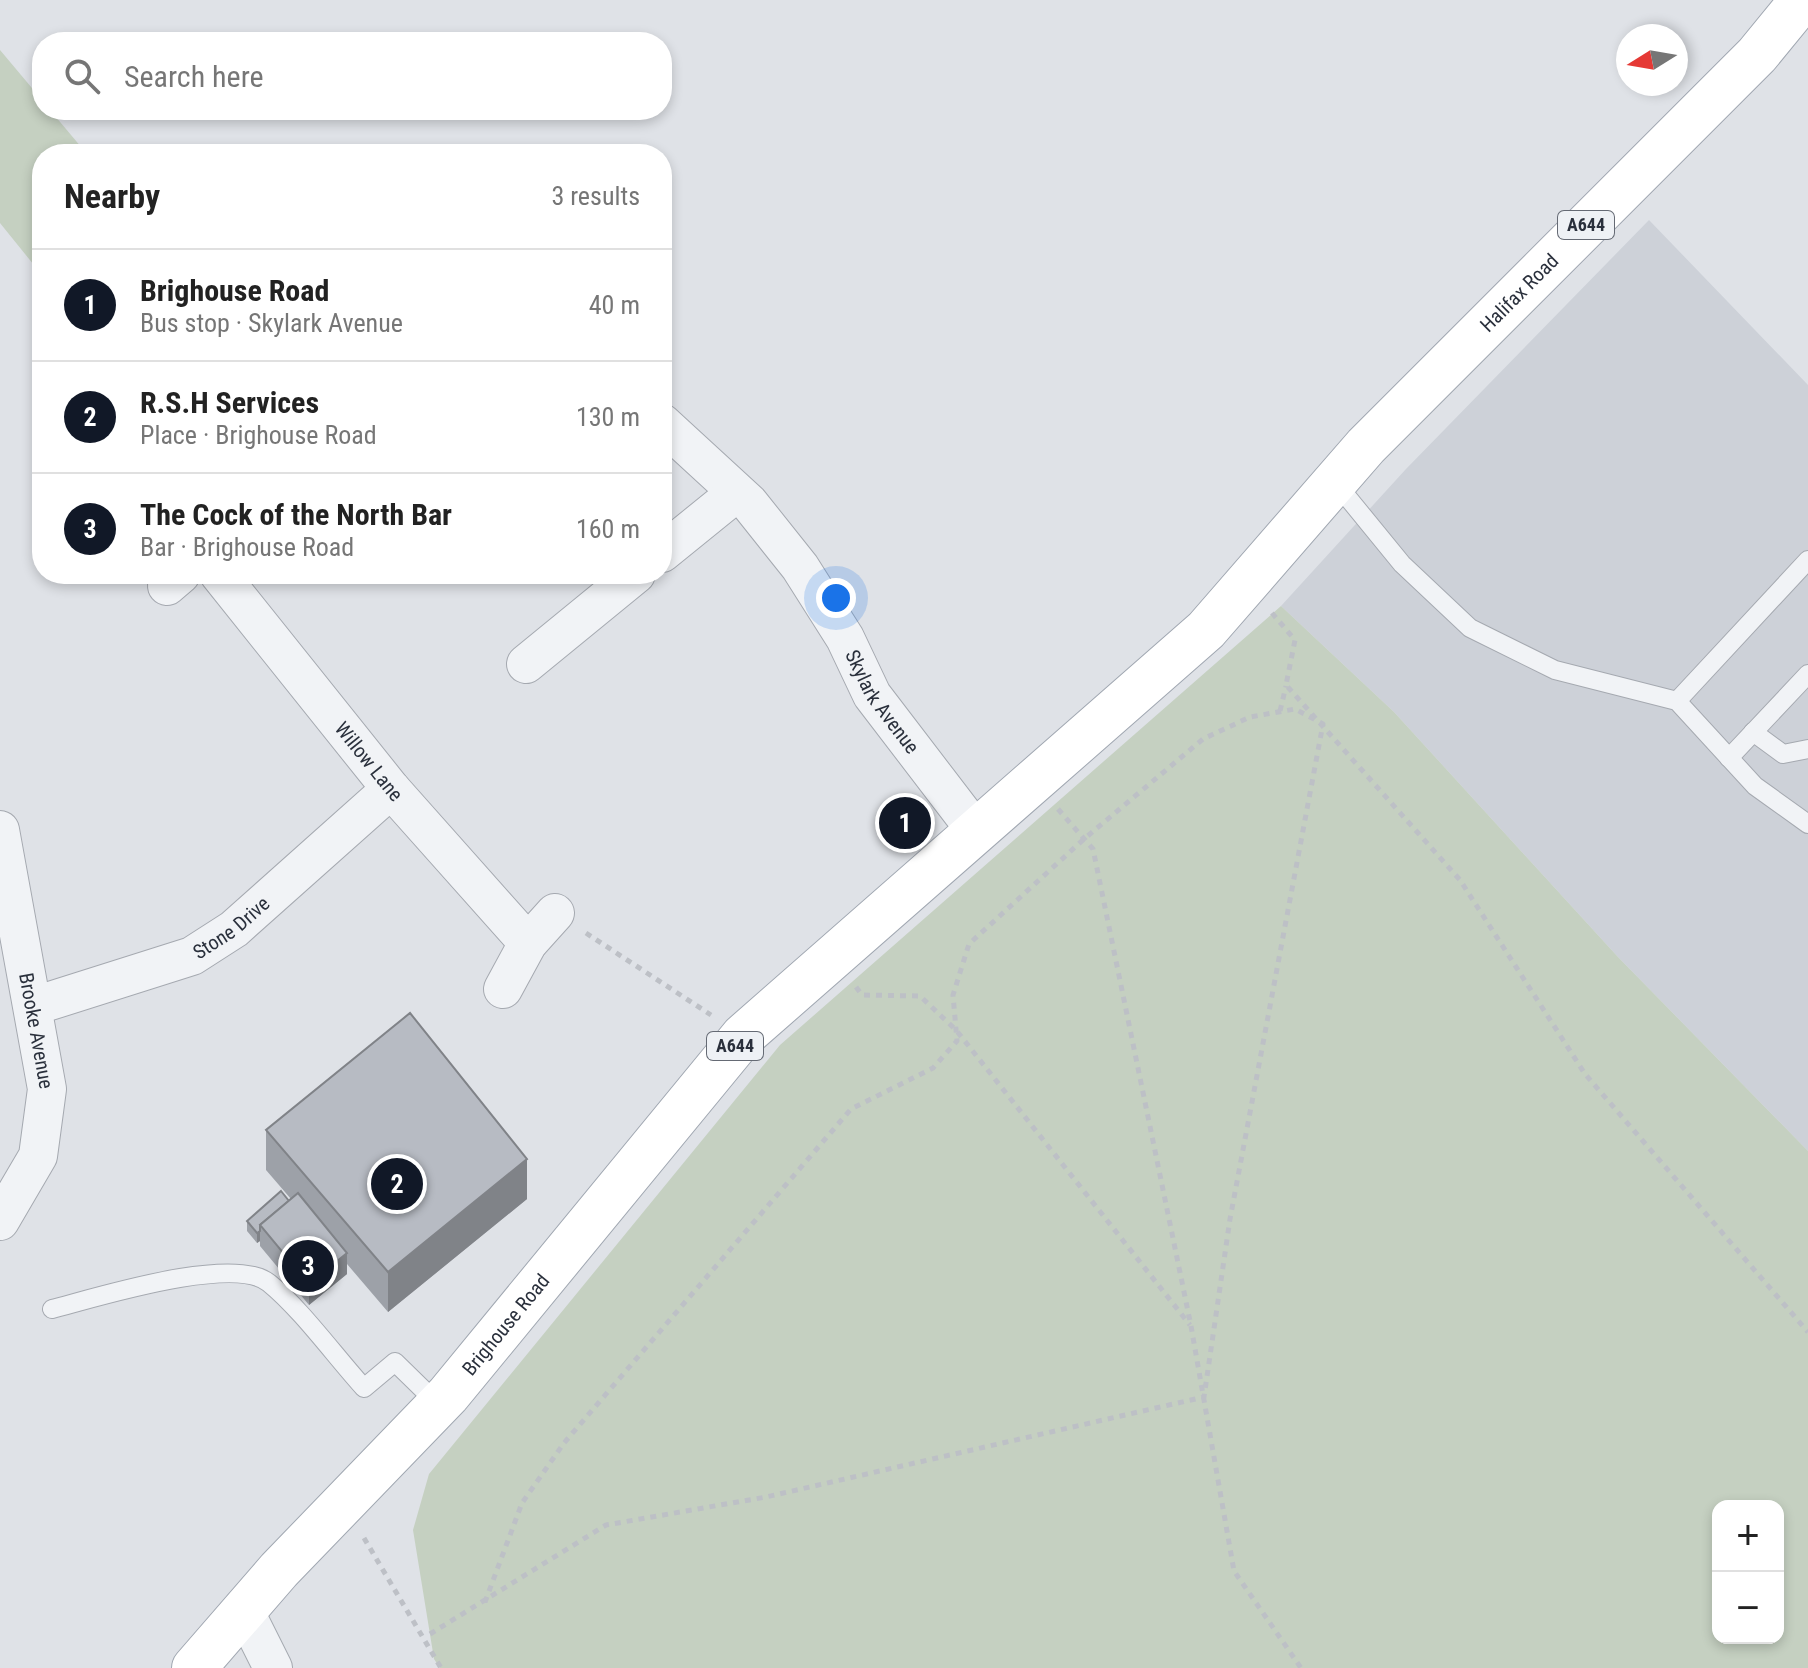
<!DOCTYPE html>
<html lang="en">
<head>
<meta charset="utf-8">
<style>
	body { margin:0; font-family:"Roboto Condensed",sans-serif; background:#f6f6f6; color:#222 }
	.controls { position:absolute; right:24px; bottom:24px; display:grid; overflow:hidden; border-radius:16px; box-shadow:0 4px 12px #0003 }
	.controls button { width:72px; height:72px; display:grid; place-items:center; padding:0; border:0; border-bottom:2px solid #e0e0e0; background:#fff; color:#222; font:40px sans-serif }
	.compass { position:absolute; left:1616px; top:24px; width:72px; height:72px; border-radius:50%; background:#fff; box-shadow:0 4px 12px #0003; rotate:259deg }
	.you { position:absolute; left:836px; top:598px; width:28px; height:28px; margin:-20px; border:6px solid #fff; border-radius:50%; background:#1a73e8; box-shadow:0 0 0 12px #1a73e833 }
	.badge { display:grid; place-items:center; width:52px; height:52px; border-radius:50%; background:#111827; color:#fff; font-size:26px; font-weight:700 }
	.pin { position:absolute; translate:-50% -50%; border:4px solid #fff; box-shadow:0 2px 8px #0006 }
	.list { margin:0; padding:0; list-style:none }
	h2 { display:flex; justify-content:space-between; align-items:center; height:104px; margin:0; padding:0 32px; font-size:34px }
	h2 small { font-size:26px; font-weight:400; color:#767676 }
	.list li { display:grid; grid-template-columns:52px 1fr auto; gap:24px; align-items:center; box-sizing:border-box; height:112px; padding:0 32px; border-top:2px solid #e0e0e0 }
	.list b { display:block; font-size:30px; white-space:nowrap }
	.list p { margin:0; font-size:26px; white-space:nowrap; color:#767676 }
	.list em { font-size:26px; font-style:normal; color:#767676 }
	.icon { flex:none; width:44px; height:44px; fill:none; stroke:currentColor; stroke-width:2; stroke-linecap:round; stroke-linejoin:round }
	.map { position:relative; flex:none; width:1808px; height:1668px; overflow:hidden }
	.search { position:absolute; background:#fff; box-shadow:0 4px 12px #0003; left:32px; top:32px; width:640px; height:88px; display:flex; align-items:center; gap:20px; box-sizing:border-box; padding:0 28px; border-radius:32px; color:#767676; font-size:30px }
	.panel { position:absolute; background:#fff; box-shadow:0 4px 12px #0003; left:32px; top:144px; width:640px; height:440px; border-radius:32px }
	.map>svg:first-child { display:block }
</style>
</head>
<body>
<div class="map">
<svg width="1808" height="1668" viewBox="0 0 1808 1668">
	<rect width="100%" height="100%" fill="#dfe2e7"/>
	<path fill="#cdd1d8" d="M 1649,220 L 1808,385 L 1808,1151 L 1618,957 L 1394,712 L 1281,606 L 1406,469 Z"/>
	<g fill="#c5d0c1" fill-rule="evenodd">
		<path d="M 0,50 L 42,100 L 42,110 L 50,110 L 87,154 L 42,154 L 42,275 L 0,223 Z"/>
		<path d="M 1281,606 L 1394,712 L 1618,957 L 1808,1151 L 1808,1668 L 440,1668 L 434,1659 L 413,1530 L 429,1474 L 780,1045 ZM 1718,1506 L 1778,1506 L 1778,1638 L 1718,1638 Z"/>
	</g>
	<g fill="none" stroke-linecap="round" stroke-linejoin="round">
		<g stroke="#a5a9b0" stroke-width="20">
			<g id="service">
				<path d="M 1335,482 L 1402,564 L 1470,628 L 1555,670 L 1677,701 L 1755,786 L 1808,824"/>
				<path d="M 1677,701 L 1808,560"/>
				<path d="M 1753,732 L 1783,754 L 1808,749"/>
				<path d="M 1729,758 L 1808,674"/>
				<path d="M 52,1309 C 95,1298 234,1254 269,1283 C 301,1309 335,1356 364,1388 L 395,1362 L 439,1405"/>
			</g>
		</g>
		<g stroke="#a5a9b0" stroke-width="40">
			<g id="minor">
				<path id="s1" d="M 662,423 L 749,503 L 800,567 L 845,638 L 872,695 L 976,831"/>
				<path d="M 662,553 L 736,493"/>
				<path id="s2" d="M 219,574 L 391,789 L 528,943"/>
				<path d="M 167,586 L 181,574"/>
				<path d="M 526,664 L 636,574"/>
				<path id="s3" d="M 0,830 L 47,1089 L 38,1156 L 0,1221"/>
				<path d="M 503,989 L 528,943 L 555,913"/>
				<path id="s4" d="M 34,1006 L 192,956 L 234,929 L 391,789"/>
				<path d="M 244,1610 L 273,1668"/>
			</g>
		</g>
		<g stroke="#a0a7b1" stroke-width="46">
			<g id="primary">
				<path id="s5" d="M 194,1668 L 279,1570 L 448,1395 L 743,1036 L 1206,630 L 1366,446 L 1757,55 L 1802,0"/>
			</g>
		</g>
		<g stroke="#bdc0c6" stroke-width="5" stroke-dasharray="6 6" stroke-linecap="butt">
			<path d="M 1272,613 L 1295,640 L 1286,685 L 1460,880 L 1585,1074 L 1808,1332"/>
			<path d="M 1280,711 L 1286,686"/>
			<path d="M 1058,809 L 1093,849 L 1191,1326 L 1234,1571 L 1301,1668"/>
			<path d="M 586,933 L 711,1015"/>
			<path d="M 856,987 L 862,995 L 920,996 L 956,1030 L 1190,1325"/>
			<path d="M 364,1538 L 441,1668"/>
			<path d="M 430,1634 L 606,1525 L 766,1497 L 1204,1397 L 1230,1219 L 1323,724 L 1295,709 L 1250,717 L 1203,739 L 1084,839 L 969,944 L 953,995 L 957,1041 L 933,1068 L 851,1109 L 564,1443 L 522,1503 L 485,1602"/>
		</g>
		<use href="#service" stroke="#f1f3f6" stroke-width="18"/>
		<use href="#minor" stroke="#f1f3f6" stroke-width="38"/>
		<use href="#primary" stroke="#fff" stroke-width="44"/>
	</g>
	<path fill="#9da1a8" d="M 266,1130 L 527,1199 L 388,1312 L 347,1264 L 347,1274 L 309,1305 L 260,1246 L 260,1241 L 257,1243 L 247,1231 L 247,1221 L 291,1199 L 266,1170 Z"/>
	<g fill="#808388">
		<path d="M 527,1159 L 527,1199 L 388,1312 L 388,1272 Z"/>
		<path d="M 260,1231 L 260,1241 L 257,1243 L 257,1233 Z"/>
		<path d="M 347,1253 L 347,1274 L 309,1305 L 309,1284 Z"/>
	</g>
	<g fill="#b7bbc3" stroke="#808388" stroke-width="2">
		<path d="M 410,1013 L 527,1159 L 388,1272 L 266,1130 Z"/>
		<path d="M 281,1191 L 289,1201 L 260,1225 L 260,1231 L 257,1233 L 247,1221 Z"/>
		<path d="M 298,1193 L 347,1253 L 309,1284 L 260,1225 Z"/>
	</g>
	<g text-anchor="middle" stroke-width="7" stroke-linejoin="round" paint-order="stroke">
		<g fill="#eef1f5" stroke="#656a74" stroke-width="2">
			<rect x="1558" y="211" width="56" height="28" rx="6"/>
			<rect x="707" y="1032" width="56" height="28" rx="6"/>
		</g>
		<g font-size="18" font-weight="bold" fill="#2a303c">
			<text x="1586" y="231">A644</text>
			<text x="735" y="1052">A644</text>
		</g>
		<g font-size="20" fill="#2a303c" stroke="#eef1f5">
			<text dy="7" stroke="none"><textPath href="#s5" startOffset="1914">Halifax Road</textPath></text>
			<text dy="7" stroke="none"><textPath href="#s1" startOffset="358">Skylark Avenue</textPath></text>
			<text dy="7" stroke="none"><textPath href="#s2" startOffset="240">Willow Lane</textPath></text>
			<text dy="7" stroke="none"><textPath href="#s4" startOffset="214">Stone Drive</textPath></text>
			<text dy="7" stroke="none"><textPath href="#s3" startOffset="204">Brooke Avenue</textPath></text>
			<text dy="7" stroke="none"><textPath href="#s5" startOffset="464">Brighouse Road</textPath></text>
		</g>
	</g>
</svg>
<div class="controls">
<button>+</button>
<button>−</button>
</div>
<svg class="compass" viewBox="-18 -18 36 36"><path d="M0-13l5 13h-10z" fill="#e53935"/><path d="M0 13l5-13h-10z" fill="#767676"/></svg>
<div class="you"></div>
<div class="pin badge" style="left:905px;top:823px">1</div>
<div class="pin badge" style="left:397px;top:1184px">2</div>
<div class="pin badge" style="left:308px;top:1266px">3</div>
<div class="search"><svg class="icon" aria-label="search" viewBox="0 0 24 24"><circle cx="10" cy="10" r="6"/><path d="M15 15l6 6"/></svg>Search here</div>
<section class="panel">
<h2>Nearby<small>3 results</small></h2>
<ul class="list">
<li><span class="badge">1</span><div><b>Brighouse Road</b><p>Bus stop · Skylark Avenue</p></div><em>40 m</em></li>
<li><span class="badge">2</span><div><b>R.S.H Services</b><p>Place · Brighouse Road</p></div><em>130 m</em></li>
<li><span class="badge">3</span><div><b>The Cock of the North Bar</b><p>Bar · Brighouse Road</p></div><em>160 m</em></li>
</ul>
</section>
</div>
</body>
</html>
